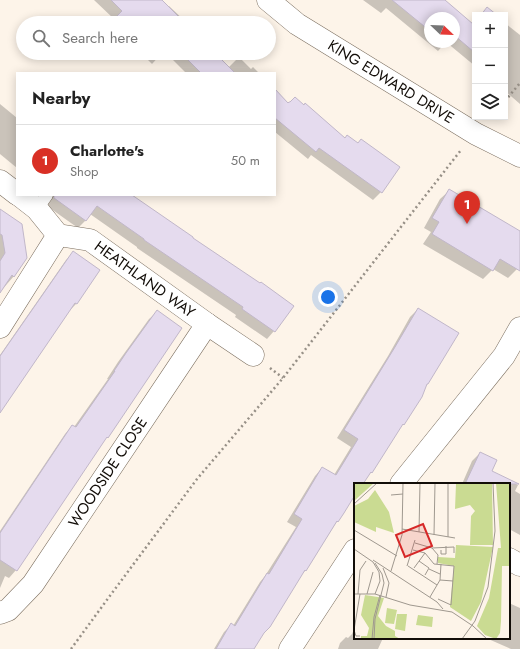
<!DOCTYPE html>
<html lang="en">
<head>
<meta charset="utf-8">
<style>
	body { margin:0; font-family:Jost,sans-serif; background:#f6f6f6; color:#222 }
	.controls { position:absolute; right:12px; top:12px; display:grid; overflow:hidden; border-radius:0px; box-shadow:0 2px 10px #0003 }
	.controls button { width:36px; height:36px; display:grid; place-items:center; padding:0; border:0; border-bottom:1px solid #e0e0e0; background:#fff; color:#222; font:20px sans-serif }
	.compass { position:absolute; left:424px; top:12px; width:36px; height:36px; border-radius:50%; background:#fff; box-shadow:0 2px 10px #0003; rotate:113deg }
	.you { position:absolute; left:328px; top:297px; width:14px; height:14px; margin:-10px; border:3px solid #fff; border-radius:50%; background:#1a73e8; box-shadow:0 0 0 6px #1a73e833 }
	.badge { display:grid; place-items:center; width:26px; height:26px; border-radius:50%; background:#d93025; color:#fff; font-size:13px; font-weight:700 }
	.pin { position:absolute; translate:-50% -33px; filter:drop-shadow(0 1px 2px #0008) }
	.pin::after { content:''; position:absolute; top:21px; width:14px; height:12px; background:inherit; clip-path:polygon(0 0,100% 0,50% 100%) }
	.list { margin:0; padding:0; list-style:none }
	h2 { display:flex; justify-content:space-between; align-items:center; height:52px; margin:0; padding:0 16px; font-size:17px }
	h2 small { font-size:13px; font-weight:400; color:#767676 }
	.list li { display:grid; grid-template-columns:26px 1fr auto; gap:12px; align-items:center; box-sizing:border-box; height:72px; padding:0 16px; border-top:1px solid #e0e0e0 }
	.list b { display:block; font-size:15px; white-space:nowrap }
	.list p { margin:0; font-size:13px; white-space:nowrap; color:#767676 }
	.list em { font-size:13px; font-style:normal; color:#767676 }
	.icon { flex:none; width:22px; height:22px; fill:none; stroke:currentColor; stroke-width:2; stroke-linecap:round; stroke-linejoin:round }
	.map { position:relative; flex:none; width:520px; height:649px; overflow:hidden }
	.search { position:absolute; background:#fff; box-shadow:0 2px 10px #0003; left:16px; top:16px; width:260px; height:44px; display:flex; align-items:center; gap:10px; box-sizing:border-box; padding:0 14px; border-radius:22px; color:#767676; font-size:15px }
	.panel { position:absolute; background:#fff; box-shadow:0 2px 10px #0003; left:16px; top:72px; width:260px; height:124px; border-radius:0px }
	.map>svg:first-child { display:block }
</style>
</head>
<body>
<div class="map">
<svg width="520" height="649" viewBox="0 0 520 649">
	<rect width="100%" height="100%" fill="#fdf4e9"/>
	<g fill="#0003" fill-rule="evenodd">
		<path d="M 94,0 L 160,0 L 167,7 L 169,6 L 187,23 L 111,23 L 114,19 Z"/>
		<path d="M 363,0 L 443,0 L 473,25 L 475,22 L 475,66 L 446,42 L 438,51 L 386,8 L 381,13 ZM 430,18 L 454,18 L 454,42 L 430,42 Z"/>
		<path d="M 505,23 L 520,35 L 520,104 L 505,91 Z"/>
		<path d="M 141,53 L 162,53 L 152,64 Z"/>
		<path d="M 166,53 L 214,53 L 214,73 L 186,73 Z"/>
		<path d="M 239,57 L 251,69 L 253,67 L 259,73 L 223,73 Z"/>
		<path d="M 275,90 L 289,104 L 345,139 L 398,167 L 381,192 L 373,200 L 311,155 L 308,159 L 275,132 Z"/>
		<path d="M 0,104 L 17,118 L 17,168 L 0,154 Z"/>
		<path d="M 450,190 L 520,232 L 520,263 L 517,269 L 508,278 L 493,269 L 483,279 L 423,244 L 431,232 L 424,228 L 440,199 Z"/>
		<path d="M 48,195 L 130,195 L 274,331 L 267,339 L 235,317 L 236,315 L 137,248 L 137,247 L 90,214 L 86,220 L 78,228 L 47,206 L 52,198 Z"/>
		<path d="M 0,214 L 14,276 L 0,292 Z"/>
		<path d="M 73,253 L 99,270 L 76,304 L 69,311 L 0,410 L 0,355 L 66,260 Z"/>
		<path d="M 418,309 L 426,385 L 403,424 L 399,429 L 371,472 L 365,478 L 361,484 L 355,484 L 355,493 L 306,570 L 301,575 L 263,633 L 253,649 L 214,649 L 224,632 L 231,625 L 233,626 L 260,582 L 265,576 L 296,527 L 287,522 L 315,476 L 322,468 L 334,475 L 351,447 L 337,438 L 388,356 L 410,317 Z"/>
		<path d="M 157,312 L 180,328 L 107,437 L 103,441 L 16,570 L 9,578 L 5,576 L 0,588 L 0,531 L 65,434 L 72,426 L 74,427 L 108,379 L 107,379 L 118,362 L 149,319 Z"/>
		<path d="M 480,453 L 491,472 L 518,485 L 515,491 L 520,494 L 520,535 L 509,529 L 509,484 L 462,484 L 472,461 Z"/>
		<path d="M 509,603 L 520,608 L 520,649 L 511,649 L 486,638 L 509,638 Z"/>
		<path d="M 355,627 L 355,638 L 383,638 L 378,649 L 338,649 L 340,643 L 346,637 L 348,638 L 352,634 Z"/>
	</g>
	<g fill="#e5dbee" stroke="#c1b7c9">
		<path d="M 111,0 L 162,0 L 185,23 L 110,23 L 122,11 Z"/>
		<path d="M 392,0 L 445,0 L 473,24 L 475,22 L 475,51 L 474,52 L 454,35 L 454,18 L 430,18 L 430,31 Z"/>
		<path d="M 487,7 L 497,15 L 481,15 Z"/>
		<path d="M 181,53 L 215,53 L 235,73 L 201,73 Z"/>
		<path d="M 275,89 L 288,103 L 289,102 L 290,102 L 295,97 L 304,105 L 305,103 L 345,138 L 347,135 L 358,143 L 361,139 L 400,167 L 382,193 L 319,148 L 316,152 L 275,118 Z"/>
		<path d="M 449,189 L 520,231 L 520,271 L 500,259 L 493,271 L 432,234 L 439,222 L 432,218 Z"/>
		<path d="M 54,195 L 132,195 L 193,237 L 193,238 L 260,283 L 261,282 L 294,306 L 275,332 L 242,309 L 243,307 L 144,240 L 144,239 L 97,206 L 86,221 L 54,198 Z"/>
		<path d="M 0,209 L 22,224 L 27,258 L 14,277 L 12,275 L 0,293 L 0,261 L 5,253 L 2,235 L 0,234 Z"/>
		<path d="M 73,251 L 100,270 L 77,304 L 75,303 L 0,413 L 0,356 Z"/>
		<path d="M 418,308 L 459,333 L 428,384 L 427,384 L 422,397 L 404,425 L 403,424 L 372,473 L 371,472 L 363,484 L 355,484 L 355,495 L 344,513 L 338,522 L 337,521 L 306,571 L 305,570 L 270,627 L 264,633 L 254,649 L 216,649 L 231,623 L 235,626 L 267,573 L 269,574 L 302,519 L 294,514 L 322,467 L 336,475 L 358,439 L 344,430 L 395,347 Z"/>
		<path d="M 157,310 L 182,328 L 108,438 L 107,437 L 17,571 L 0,560 L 0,533 L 72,425 L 76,427 L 115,371 L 114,371 L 126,353 Z"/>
		<path d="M 480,452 L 497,460 L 492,471 L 519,484 L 465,484 Z"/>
	</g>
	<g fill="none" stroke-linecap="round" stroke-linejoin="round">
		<g stroke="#7c6f60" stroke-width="13">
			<path id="service" d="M 37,209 L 47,195"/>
		</g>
		<g stroke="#7c6f60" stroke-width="23">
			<g id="minor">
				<path id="s1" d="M 268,0 L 297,24 L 476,134 L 520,156"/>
				<path d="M 0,181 L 17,194"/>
				<path id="s2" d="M 19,195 L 37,209 L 58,235 L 90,240 L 207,324 L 253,355"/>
				<path d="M 0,327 L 58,235"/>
				<path d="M 401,484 L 504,356 L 520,328"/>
				<path d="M 509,559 L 520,565"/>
				<path id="s3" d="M 0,613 L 8,610 L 33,584 L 207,324"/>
				<path d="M 290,649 L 355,550"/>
			</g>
		</g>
		<g stroke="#979087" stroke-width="2.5" stroke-dasharray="2 3" stroke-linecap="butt">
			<path d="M 505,101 L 520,83"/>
			<path d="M 270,368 L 283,378"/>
			<path d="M 71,649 L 112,593 L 197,479 L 283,378 L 461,150"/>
		</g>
		<use href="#service" stroke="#fff" stroke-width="12"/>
		<use href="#minor" stroke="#fff" stroke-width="22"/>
	</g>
	<g text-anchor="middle" stroke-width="3" stroke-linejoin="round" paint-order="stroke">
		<g font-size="15" fill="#120d08" stroke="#fff">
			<text dy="5" stroke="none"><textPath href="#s1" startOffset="148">KING EDWARD DRIVE</textPath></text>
			<text dy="5" stroke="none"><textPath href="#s2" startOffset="156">HEATHLAND WAY</textPath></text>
			<text dy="5" stroke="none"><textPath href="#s3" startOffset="179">WOODSIDE CLOSE</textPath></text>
		</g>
	</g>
	<g transform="translate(354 483)">
		<rect width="156" height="156" fill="#fdf4e9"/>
		<path d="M 0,0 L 20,0 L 0,18 ZM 115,0 L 138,0 L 139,62 L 116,62 L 117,33 L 121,28 L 116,22 L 101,26 L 102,1 ZM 142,0 L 156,0 L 156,83 L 148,83 L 147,138 L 146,150 L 142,156 L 131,152 L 123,143 L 135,115 L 144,65 L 147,65 ZM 21,7 L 35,29 L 40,50 L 22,44 L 22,49 L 0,39 L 0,23 L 14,16 ZM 102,62 L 139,64 L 127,119 L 117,138 L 96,124 L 100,83 L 84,80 L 84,74 L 101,75 ZM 11,112 L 30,115 L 24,133 L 32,143 L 41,148 L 41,153 L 46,156 L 7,156 L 7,153 L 13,153 L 15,145 L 7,132 ZM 33,125 L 43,127 L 40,141 L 31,140 ZM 43,131 L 53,131 L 51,148 L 41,146 ZM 64,132 L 79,134 L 78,144 L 62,142 Z" fill="#cadb92"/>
		<path fill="none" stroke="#9f988f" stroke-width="1" d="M 94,0 L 94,54M 37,12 L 49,11M 0,21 L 23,0M 48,46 L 101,55M 0,47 L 43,73M 65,49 L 66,0M 80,52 L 81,0M 61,60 L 78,65 L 100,64 L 100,70M 78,65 L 84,72 L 83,81M 0,66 L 19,79 L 25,89 L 26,98 L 21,111 L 56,122 L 98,129 L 119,143 L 133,156M 59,67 L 71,70 L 80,81 L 100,83 L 97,122 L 84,116M 87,67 L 87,71 L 92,71 L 92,63M 19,77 L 83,119 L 89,126M 65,78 L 75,85 L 71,92M 53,83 L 61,57M 54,83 L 83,102M 29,85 L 35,100 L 32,114M 60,85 L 71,70M 75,86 L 86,91M 37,88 L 48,52 L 49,0M 86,97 L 99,98M 156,103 L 156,146M 0,111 L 21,111M 4,111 L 6,87 L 12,78M 6,111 L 0,147 L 2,153 L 6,153M 13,111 L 19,89M 76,114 L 86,97 L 87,81M 18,156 L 20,134 L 26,112M 20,156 L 21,136 L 30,100 L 28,91 L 21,80M 108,156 L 121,138 L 134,104 L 141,48 L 139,0"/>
		<path fill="#d62828" fill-opacity="0.15" stroke="#d62828" stroke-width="2" d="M 69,41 L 78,63 L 51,74 L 42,52 Z"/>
		<rect width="156" height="156" fill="none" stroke="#120d08" stroke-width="2"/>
	</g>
</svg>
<div class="controls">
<button>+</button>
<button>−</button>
<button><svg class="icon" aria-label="layers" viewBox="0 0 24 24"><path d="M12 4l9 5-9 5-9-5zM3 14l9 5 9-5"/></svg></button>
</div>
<svg class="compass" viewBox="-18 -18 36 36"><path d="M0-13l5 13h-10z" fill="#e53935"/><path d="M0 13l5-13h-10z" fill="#767676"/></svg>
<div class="you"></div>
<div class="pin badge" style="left:467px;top:224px">1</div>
<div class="search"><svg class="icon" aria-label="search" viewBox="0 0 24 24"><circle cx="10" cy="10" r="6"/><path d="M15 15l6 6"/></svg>Search here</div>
<section class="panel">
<h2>Nearby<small></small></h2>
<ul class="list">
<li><span class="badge">1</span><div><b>Charlotte's</b><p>Shop</p></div><em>50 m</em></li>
</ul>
</section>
</div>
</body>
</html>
